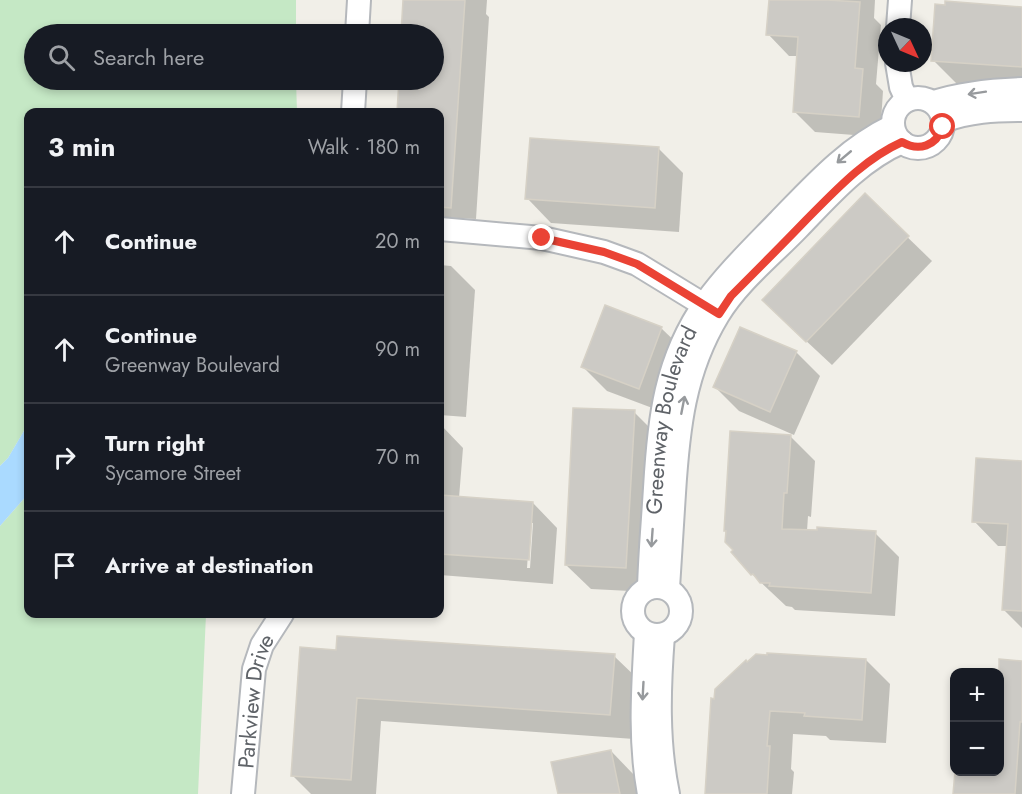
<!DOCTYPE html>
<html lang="en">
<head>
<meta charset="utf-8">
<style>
	body { margin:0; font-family:Jost,sans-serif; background:#20242c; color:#f1f3f6 }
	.controls { position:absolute; right:18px; bottom:18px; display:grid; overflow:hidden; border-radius:12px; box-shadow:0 3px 9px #0003 }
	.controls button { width:54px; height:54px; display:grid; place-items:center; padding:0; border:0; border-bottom:2px solid #363941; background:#171b24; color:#f1f3f6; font:30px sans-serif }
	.compass { position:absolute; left:878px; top:18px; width:54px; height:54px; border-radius:50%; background:#171b24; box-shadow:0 3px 9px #0003; rotate:134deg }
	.stop { position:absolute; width:18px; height:18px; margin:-14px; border:4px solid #ea4335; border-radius:50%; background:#fff }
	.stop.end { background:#ea4335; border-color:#fff; box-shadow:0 2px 6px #0008 }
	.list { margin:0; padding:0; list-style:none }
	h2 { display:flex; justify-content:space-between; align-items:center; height:78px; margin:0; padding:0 24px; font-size:26px }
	h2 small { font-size:20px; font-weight:400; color:#9ea1a6 }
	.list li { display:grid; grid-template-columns:39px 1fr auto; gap:18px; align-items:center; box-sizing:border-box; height:108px; padding:0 24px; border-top:2px solid #363941 }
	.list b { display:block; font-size:22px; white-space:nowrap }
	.list p { margin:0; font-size:20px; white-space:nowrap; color:#9ea1a6 }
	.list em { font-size:20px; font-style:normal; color:#9ea1a6 }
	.icon { flex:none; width:33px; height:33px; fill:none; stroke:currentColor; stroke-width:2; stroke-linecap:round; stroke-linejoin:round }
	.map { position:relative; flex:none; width:1022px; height:794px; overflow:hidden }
	.search { position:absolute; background:#171b24; box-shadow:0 3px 9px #0003; left:24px; top:24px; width:420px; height:66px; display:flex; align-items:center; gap:15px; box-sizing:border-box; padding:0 21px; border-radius:33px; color:#9ea1a6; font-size:22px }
	.panel { position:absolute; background:#171b24; box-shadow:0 3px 9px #0003; left:24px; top:108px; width:420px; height:510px; border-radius:12px }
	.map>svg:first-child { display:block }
</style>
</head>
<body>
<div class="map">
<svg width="1022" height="794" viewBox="0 0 1022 794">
	<rect width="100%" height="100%" fill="#f1efe8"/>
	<g fill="#c5e8c5">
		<path d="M 0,0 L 296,0 L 296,34 L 34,34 L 34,80 L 296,80 L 297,112 L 28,112 L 28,424 L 8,458 L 0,466 Z"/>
		<path d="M 28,494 L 28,614 L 206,614 L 198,794 L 0,794 L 0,526 Z"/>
	</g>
	<path fill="#aadaff" d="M 28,424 L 28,494 L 0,526 L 0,466 L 8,458 Z"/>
	<g fill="#0003" fill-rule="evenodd">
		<path d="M 405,0 L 487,0 L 486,14 L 489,17 L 476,219 L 440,217 L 440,112 L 398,112 L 400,80 L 434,80 L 434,34 L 403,34 Z"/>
		<path d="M 770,0 L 875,0 L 874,18 L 881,25 L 876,84 L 883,91 L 880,137 L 815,132 L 794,111 L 798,56 L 789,56 L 768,34 Z"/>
		<path d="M 947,3 L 1022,7 L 1022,89 L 957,84 L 933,60 Z"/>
		<path d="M 659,149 L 683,173 L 679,232 L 551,223 L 527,198 Z"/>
		<path d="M 865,196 L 932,261 L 832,365 L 788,324 Z"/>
		<path d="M 440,265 L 451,266 L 475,290 L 466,417 L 440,415 Z"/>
		<path d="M 661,328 L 686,352 L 663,412 L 607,391 L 583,367 Z"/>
		<path d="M 796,352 L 820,376 L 794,435 L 739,411 L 715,387 Z"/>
		<path d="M 634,412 L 658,436 L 650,592 L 591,589 L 566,565 Z"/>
		<path d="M 440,424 L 463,448 L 459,498 L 533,503 L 557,528 L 553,584 L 440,575 ZM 530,523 L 533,523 L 530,568 L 527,568 Z"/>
		<path d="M 790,436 L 815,461 L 811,517 L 808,516 L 807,531 L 875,533 L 899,557 L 895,616 L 795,610 L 792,607 L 786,606 L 752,574 L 735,550 L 725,531 Z"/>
		<path d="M 1022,462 L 1022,628 L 1003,609 L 1008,546 L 998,546 L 974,521 Z"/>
		<path d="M 337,651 L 614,656 L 639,680 L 634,739 L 381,721 L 376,794 L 311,794 L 293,776 Z"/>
		<path d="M 866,660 L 890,684 L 886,743 L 830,740 L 826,736 L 793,734 L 791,769 L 794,772 L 792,794 L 707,794 L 716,700 L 747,664 Z"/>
		<path d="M 1000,661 L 1022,662 L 1022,794 L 955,794 L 1000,772 Z"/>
		<path d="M 611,751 L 635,776 L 639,794 L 559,794 Z"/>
	</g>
	<g fill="#cccac5" stroke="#d6d1c6" stroke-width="1.5">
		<path d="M 403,0 L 465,0 L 451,208 L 440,207 L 440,112 L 397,112 L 399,80 L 434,80 L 434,34 L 401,34 Z"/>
		<path d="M 769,0 L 827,0 L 860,2 L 855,68 L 863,69 L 859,117 L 793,112 L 798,37 L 766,35 Z"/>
		<path d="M 945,1 L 1022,7 L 1022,67 L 931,61 L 935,4 L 945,5 Z"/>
		<path d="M 530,138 L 659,147 L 655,208 L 525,199 Z"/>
		<path d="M 865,193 L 909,236 L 806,342 L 762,300 Z"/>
		<path d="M 605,305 L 662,327 L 639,389 L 581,367 Z"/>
		<path d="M 740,327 L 797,351 L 770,412 L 713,387 Z"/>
		<path d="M 573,408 L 635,410 L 626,568 L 565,565 Z"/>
		<path d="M 730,431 L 791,435 L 787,493 L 784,493 L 782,529 L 817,530 L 817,527 L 876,531 L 871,593 L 769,586 L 770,583 L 760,583 L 753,574 L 751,575 L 731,552 L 733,550 L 725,542 L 726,531 L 724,531 Z"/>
		<path d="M 976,458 L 1022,461 L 1022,611 L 1002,610 L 1008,524 L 972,522 Z"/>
		<path d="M 440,495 L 533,502 L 529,560 L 440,554 Z"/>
		<path d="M 337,636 L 615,654 L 610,715 L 357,698 L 351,780 L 291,776 L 300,647 L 336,650 Z"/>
		<path d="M 767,653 L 866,659 L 862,720 L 804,716 L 805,713 L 770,711 L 767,746 L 770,746 L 767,794 L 705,794 L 711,698 L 714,699 L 715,689 L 746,660 L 747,662 L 756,654 L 767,655 Z"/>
		<path d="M 999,659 L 1022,661 L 1022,722 L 1020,722 L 1015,794 L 953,794 L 955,771 L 999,771 Z"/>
		<path d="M 611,750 L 620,794 L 558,794 L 551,762 Z"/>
	</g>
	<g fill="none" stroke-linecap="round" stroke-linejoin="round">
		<g stroke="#b5b8bc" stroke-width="26">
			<g id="minor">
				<path d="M 898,27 L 900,0"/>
				<path d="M 357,34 L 359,0"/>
				<path d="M 897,63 L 901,87 L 907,100"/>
				<circle cx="918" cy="123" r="25"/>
				<path d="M 934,102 C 962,93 992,90 1022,89"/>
				<path d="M 353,112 L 355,80"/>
				<path d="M 943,121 C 969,111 995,110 1022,110"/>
				<path d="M 440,229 L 542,238 L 604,252 L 637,264 L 717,313"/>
				<circle cx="657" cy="611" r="24"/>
				<path id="s1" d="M 649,588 C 650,554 653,521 655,488 C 659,419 665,360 706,302 C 727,273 754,247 779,221 C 814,185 847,148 893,126"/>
				<path d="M 668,588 C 670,557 672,525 674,493 C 678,429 684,371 718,315 C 738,282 771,256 798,228 C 829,196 860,160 902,142"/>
				<path d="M 646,633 C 643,687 639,741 649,794"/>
				<path d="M 663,635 C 659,688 657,741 668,794"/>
				<path id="s2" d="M 243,794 L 254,669 L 262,645 L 282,614"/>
			</g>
		</g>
		<use href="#minor" stroke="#fff" stroke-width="22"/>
	</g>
	<defs><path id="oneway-shaft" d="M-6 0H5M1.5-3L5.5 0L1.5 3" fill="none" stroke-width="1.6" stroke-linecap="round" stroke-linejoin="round" transform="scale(1.5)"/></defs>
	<g stroke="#979a9d">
		<use href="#oneway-shaft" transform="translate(977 93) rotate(171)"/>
		<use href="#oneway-shaft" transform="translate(844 157) rotate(140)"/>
		<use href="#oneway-shaft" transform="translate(683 405) rotate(-79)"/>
		<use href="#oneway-shaft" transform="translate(652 538) rotate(94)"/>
		<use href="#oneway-shaft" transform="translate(643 691) rotate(93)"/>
	</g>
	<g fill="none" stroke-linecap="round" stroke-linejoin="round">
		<path stroke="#ea4335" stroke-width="8" d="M 542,238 L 604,252 L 637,264 L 719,314 L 731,296 C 756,271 781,246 806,220 C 835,191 864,159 902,142 C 919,152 936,146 943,127"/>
	</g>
	<g text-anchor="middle" stroke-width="6" stroke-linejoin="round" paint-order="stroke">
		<g font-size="22" fill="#5f6368" stroke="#fff">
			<text dy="8" stroke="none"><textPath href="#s1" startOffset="170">Greenway Boulevard</textPath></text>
			<text dy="8" stroke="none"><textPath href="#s2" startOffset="94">Parkview Drive</textPath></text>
		</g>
	</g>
</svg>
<div class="controls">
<button>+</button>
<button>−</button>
</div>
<svg class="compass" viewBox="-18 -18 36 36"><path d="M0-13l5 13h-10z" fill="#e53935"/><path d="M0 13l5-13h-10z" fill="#9ea1a6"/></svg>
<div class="stop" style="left:943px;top:127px"></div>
<div class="stop end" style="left:542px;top:238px"></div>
<div class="search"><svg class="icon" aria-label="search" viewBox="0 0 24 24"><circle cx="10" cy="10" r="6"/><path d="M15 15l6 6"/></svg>Search here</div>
<section class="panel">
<h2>3 min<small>Walk · 180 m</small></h2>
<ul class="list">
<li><svg class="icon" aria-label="ahead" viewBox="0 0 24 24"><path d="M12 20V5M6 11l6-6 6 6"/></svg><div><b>Continue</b></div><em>20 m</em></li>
<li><svg class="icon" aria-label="ahead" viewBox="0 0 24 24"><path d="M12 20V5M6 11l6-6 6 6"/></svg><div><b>Continue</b><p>Greenway Boulevard</p></div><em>90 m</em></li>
<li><svg class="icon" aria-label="right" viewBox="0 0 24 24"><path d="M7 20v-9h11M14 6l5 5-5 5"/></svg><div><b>Turn right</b><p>Sycamore Street</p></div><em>70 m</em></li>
<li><svg class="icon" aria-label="arrive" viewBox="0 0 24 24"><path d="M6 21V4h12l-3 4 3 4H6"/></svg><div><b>Arrive at destination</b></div></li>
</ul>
</section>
</div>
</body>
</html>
